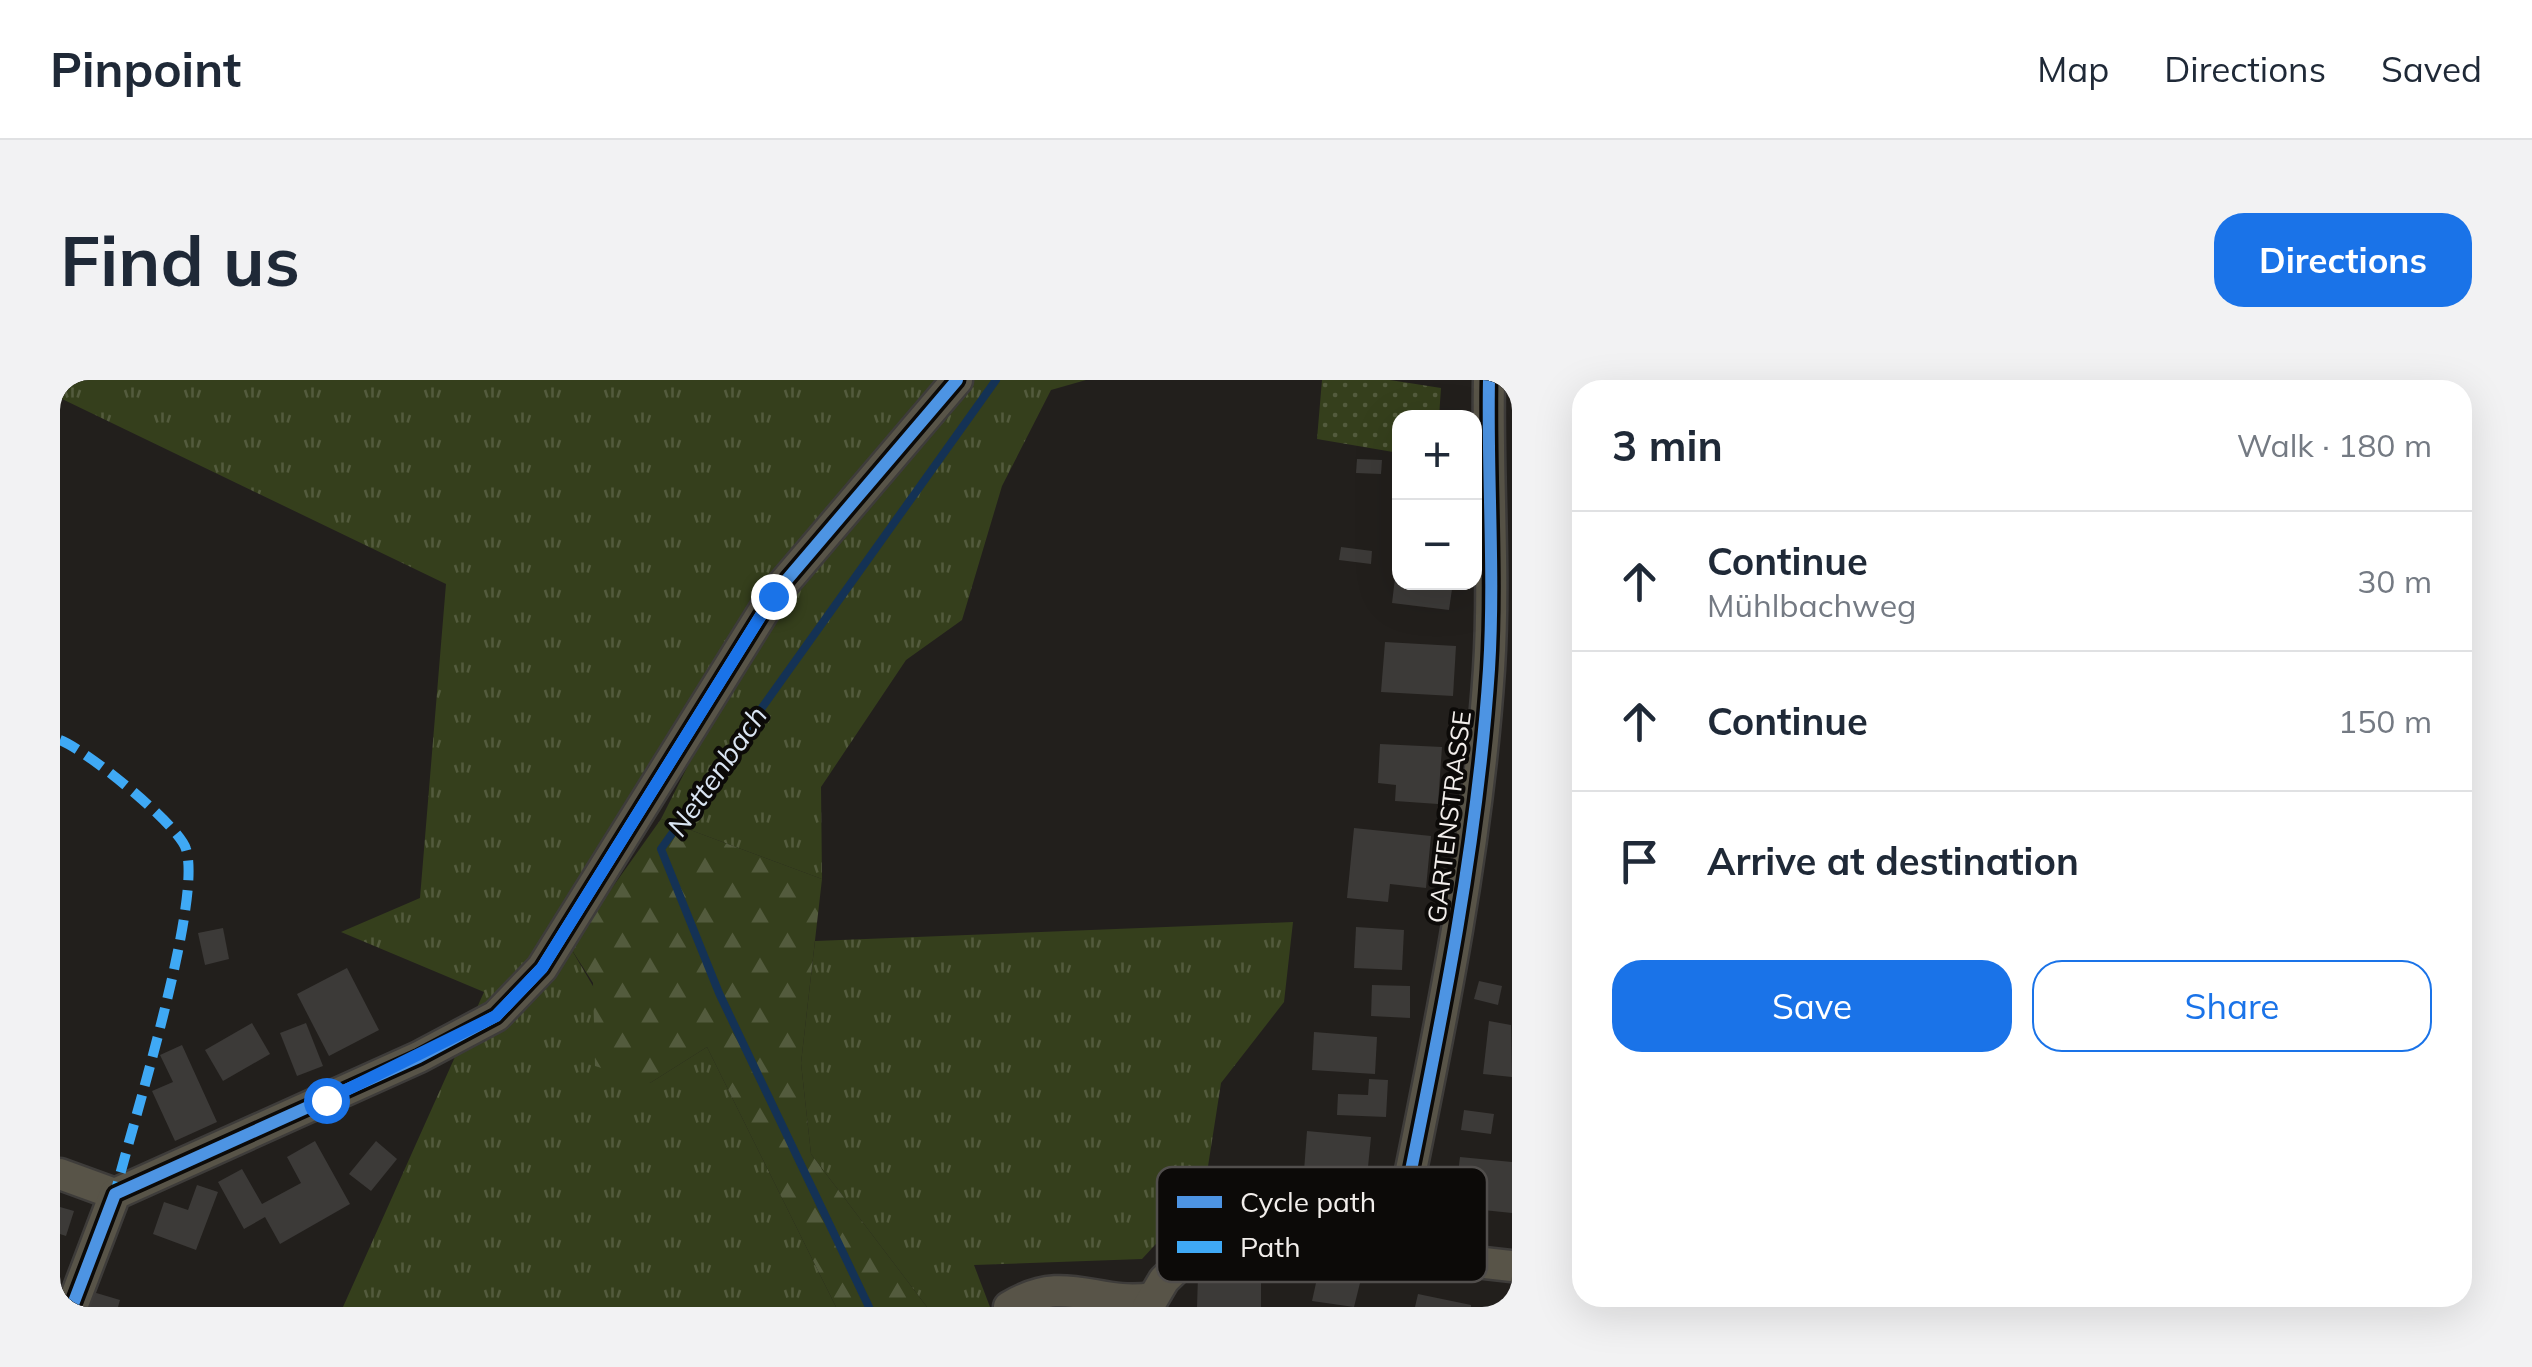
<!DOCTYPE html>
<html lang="en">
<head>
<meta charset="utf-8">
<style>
	body { margin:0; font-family:Mulish,sans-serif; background:#f2f2f3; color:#1f2937 }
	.controls { position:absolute; right:30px; top:30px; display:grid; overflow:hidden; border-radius:20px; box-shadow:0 10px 40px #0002 }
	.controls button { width:90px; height:90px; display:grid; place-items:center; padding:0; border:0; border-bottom:2px solid #e0e1e3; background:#fff; color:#1f2937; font:50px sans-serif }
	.stop { position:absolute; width:30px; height:30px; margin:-22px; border:8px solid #1a73e8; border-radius:50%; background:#fff }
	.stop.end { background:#1a73e8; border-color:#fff; box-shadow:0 2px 10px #0008 }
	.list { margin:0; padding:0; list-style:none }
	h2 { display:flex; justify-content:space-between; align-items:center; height:130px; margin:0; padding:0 40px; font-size:42px }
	h2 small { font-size:32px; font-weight:400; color:#747a83 }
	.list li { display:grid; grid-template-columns:65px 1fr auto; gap:30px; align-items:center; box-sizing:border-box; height:140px; padding:0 40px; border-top:2px solid #e0e1e3 }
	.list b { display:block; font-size:38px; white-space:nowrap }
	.list p { margin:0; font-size:32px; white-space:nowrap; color:#747a83 }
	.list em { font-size:32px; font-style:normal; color:#747a83 }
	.actions { display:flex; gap:20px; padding:30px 40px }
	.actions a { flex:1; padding:22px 0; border:2px solid #1a73e8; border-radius:30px; text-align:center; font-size:35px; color:#1a73e8 }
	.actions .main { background:#1a73e8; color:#fff }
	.icon { flex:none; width:55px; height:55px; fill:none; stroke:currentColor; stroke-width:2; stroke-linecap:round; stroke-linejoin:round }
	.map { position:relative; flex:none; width:1452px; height:927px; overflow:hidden; border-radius:30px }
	header { display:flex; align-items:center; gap:60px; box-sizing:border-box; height:140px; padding:0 50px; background:#fff; border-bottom:2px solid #e0e1e3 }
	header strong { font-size:48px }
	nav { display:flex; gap:55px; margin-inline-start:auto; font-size:35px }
	.intro { display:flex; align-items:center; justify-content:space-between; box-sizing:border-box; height:240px; padding:0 60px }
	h1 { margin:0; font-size:70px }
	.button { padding:25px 45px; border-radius:30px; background:#1a73e8; color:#fff; font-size:35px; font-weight:700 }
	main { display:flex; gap:60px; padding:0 60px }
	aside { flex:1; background:#fff; border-radius:30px; box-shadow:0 10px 40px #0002 }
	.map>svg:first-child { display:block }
</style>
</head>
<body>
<header>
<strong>Pinpoint</strong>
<nav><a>Map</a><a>Directions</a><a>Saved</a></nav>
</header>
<div class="intro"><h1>Find us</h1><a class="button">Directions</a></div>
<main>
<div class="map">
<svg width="1452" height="927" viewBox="0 0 1452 927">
	<defs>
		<pattern id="grass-tufts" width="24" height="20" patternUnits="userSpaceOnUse" patternTransform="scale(2.5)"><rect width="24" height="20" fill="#353f1c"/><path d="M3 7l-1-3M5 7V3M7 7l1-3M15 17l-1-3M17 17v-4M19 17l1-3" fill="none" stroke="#535b3d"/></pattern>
		<pattern id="forest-firs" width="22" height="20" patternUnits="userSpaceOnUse" patternTransform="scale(2.5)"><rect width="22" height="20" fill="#353f1c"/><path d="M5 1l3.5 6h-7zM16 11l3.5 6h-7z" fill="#535b3d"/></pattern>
		<pattern id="park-dots" width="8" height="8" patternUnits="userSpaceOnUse" patternTransform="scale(2.5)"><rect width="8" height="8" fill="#353f1c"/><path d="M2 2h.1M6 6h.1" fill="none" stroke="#535b3d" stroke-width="1.8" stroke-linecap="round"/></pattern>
	</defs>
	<rect width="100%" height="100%" fill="#221f1c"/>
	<g fill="url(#grass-tufts)">
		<path d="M 0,0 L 1026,0 L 991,10 L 942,106 L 902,240 L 846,280 L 761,407 L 762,499 L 601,439 L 706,231 L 510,567 L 590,703 L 647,667 L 776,927 L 283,927 L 424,612 L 281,552 L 360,518 L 386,204 L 0,18 Z"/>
		<path d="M 1233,542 L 1224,622 L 1161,703 L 1144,812 L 1082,879 L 914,885 L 930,927 L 867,927 L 751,774 L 741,683 L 755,561 Z"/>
	</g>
	<path fill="url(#forest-firs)" d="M 601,439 L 762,499 L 741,683 L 751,774 L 867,927 L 776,927 L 647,667 L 590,703 L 535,686 L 533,603 L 510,567 Z"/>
	<path fill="url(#park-dots)" d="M 1262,0 L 1330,0 L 1381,8 L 1379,37 L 1340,38 L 1339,73 L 1257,59 Z"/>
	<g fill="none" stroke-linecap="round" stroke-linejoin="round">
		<path stroke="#143255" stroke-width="8" d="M 809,927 L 659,613 L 601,469 L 936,0"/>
	</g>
	<g fill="#3c3a38">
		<path d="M 1297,79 L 1322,80 L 1321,94 L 1296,93 Z"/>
		<path d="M 1281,167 L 1312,171 L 1311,184 L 1279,180 Z"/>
		<path d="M 1337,182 L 1340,202 L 1393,202 L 1389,230 L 1332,223 Z"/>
		<path d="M 1325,262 L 1396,266 L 1393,316 L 1321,312 Z"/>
		<path d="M 1320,364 L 1382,367 L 1378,424 L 1335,421 L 1336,405 L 1318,403 Z"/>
		<path d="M 1294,448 L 1371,456 L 1366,508 L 1330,504 L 1328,522 L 1287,518 Z"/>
		<path d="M 1296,547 L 1344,550 L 1342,590 L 1294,588 Z"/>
		<path d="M 163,548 L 169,579 L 145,585 L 138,553 Z"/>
		<path d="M 287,588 L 319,650 L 269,676 L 237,614 Z"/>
		<path d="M 1419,601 L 1442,606 L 1438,625 L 1414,619 Z"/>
		<path d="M 1312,605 L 1350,606 L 1350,638 L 1311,636 Z"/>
		<path d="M 1429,641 L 1451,645 L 1452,697 L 1423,694 Z"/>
		<path d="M 192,643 L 210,674 L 163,701 L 145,670 Z"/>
		<path d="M 246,643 L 263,686 L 237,696 L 220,653 Z"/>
		<path d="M 1254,652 L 1317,657 L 1315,694 L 1252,690 Z"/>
		<path d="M 122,665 L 157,742 L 115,761 L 92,711 L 113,702 L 100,675 Z"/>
		<path d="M 1309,699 L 1328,700 L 1326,737 L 1277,735 L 1278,714 L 1308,715 Z"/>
		<path d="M 1404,730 L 1434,734 L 1431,754 L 1401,750 Z"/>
		<path d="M 1247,751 L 1311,757 L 1307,797 L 1244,791 Z"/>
		<path d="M 255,761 L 290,824 L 220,864 L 205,837 L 184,849 L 158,802 L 182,789 L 202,824 L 241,803 L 227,777 Z"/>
		<path d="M 316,761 L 337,779 L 311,811 L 289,794 Z"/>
		<path d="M 1400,777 L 1452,782 L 1452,833 L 1394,827 Z"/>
		<path d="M 137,805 L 158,812 L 136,870 L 93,854 L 104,822 L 128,830 Z"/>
		<path d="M 0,827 L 14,831 L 6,856 L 0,854 Z"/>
		<path d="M 1260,885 L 1302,895 L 1294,927 L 1252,921 Z"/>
		<path d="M 1138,896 L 1201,897 L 1201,927 L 1137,927 Z"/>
		<path d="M 33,912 L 60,920 L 58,927 L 28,927 Z"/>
		<path d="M 1358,914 L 1411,925 L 1411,927 L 1355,927 Z"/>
	</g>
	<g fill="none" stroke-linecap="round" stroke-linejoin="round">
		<g stroke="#3e3c3a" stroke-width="35">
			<g id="street">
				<path d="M 0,794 L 55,814"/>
				<path d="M 1334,874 C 1373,680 1416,487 1429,289 C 1435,193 1427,96 1429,0"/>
				<path d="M 12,927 L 55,814 L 359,677 L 436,636 L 482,588 L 713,216 L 897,0"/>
				<path d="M 949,927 C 1006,892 1036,927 1092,918"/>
				<path d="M 1088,927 L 1104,900 L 1165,841 L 1291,868 L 1452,886"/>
			</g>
		</g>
		<use href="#street" stroke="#585448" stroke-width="30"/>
		<path stroke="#3fa9f5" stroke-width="10" stroke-dasharray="20 10" stroke-linecap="butt" d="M 0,360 C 25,369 119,445 126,469 C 143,522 71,748 55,814"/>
		<g stroke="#0c0a08" stroke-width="19">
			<g id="cycleway">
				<path d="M 1334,874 C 1373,680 1416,487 1429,289 C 1435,193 1427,96 1429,0"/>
				<path d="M 12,927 L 55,814 L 359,677 L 436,636 L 482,588 L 713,216 L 897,0"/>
			</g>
		</g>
		<use href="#cycleway" stroke="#4d94e3" stroke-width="12"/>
	</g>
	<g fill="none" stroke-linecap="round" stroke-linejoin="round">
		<path stroke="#1a73e8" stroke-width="12" d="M 266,720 L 436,636 L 482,588 L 713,216"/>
	</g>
	<g text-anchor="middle" stroke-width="8" stroke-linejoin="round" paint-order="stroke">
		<g font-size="25" fill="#f2eeeb" stroke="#0c0a08">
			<text transform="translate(1389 437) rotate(-83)" y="9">GARTENSTRASSE</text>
		</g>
		<g font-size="28" font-style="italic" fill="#dae5f3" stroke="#0c0a08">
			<text transform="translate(657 391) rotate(-55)" y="10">Nettenbach</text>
		</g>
	</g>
	<rect x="1097" y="787" width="330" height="115" rx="15" fill="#0c0a08" stroke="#514e4c" stroke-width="2.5"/>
	<rect x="1117" y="816" width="45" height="12" fill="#4d94e3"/>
	<rect x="1117" y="861" width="45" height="12" fill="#3fa9f5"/>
	<g font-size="28" fill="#f2eeeb">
		<text x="1180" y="832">Cycle path</text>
		<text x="1180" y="877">Path</text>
	</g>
</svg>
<div class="controls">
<button>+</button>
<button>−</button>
</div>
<div class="stop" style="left:266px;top:720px"></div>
<div class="stop end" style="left:713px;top:216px"></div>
</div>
<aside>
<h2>3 min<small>Walk · 180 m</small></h2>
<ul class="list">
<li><svg class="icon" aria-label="ahead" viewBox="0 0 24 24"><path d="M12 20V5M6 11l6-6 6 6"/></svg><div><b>Continue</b><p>Mühlbachweg</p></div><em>30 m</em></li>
<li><svg class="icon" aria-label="ahead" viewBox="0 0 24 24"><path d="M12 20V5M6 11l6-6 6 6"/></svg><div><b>Continue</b></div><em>150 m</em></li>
<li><svg class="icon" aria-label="arrive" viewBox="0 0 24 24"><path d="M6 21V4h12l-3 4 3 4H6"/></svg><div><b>Arrive at destination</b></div></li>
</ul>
<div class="actions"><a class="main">Save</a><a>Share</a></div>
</aside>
</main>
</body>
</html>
